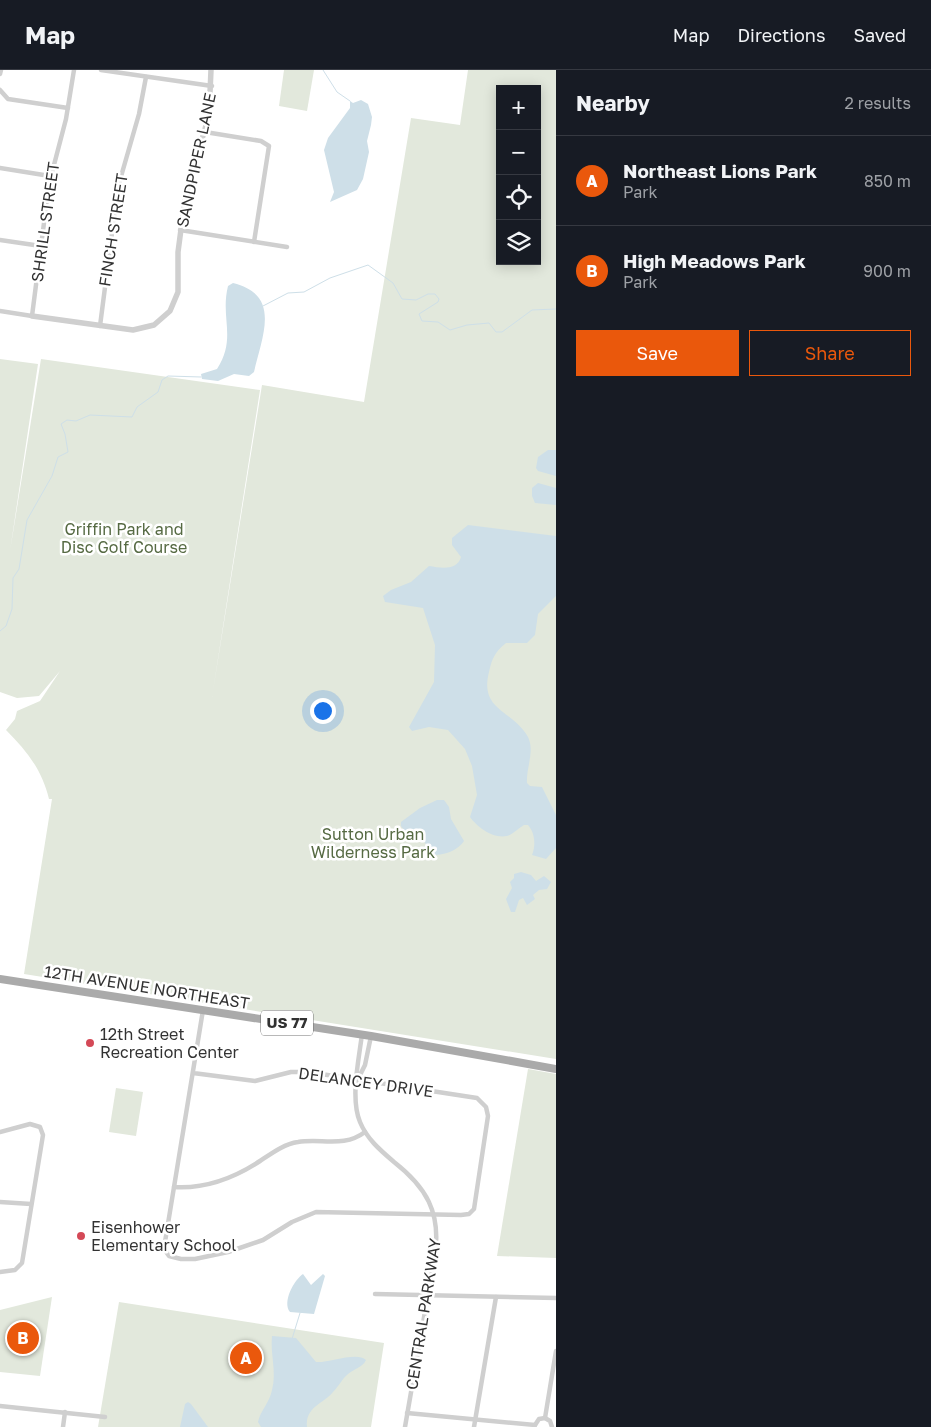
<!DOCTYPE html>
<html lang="en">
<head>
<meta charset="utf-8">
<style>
	body { margin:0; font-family:"Golos Text",sans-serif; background:#20242c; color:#f1f3f6 }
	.controls { position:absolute; right:15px; top:15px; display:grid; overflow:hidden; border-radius:0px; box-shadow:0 2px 12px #0003 }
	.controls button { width:45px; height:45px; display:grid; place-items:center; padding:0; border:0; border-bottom:1px solid #363941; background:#171b24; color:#f1f3f6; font:25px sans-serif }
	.you { position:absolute; left:322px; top:640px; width:18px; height:18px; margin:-12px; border:4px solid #fff; border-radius:50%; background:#1a73e8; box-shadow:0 0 0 8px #1a73e833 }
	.badge { display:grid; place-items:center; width:32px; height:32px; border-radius:50%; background:#ea580c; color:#fff; font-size:16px; font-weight:700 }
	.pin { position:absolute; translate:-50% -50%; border:2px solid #fff; box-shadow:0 1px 5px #0006 }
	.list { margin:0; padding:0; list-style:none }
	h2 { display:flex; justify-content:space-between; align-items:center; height:65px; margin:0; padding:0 20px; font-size:21px }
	h2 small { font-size:16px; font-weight:400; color:#9ea1a6 }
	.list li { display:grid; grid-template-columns:32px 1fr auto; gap:15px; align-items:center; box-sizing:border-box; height:90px; padding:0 20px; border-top:1px solid #363941 }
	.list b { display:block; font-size:19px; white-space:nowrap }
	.list p { margin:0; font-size:16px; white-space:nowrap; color:#9ea1a6 }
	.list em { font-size:16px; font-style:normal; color:#9ea1a6 }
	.actions { display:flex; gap:10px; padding:15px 20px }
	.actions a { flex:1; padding:11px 0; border:1px solid #ea580c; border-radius:0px; text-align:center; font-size:18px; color:#ea580c }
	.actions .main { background:#ea580c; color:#fff }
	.icon { flex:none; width:28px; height:28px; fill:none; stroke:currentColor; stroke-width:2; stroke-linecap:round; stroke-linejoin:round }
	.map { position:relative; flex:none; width:556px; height:1357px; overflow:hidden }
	header { display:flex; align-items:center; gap:30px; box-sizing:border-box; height:70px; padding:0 25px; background:#171b24; border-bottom:1px solid #363941 }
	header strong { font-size:24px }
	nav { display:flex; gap:28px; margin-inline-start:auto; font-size:18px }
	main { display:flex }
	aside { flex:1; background:#171b24 }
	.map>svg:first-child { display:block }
</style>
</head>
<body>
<header>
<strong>Map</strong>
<nav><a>Map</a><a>Directions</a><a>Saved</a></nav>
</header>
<main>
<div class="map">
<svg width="556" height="1357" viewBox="0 0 556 1357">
	<rect width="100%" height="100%" fill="#fff"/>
	<g fill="#e2e8dc" fill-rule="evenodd">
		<path d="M 284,0 L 314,0 L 307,41 L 279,36 Z"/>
		<path d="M 468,0 L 556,0 L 556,989 L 24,904 L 52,729 L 49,729 C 42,700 27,681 6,660 L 15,649 L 17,641 L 40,631 L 60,601 L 39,626 L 17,628 L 0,622 L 0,289 L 38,294 L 10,481 L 41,289 L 260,320 L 212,627 L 262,315 L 364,332 L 411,48 L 460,55 ZM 500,19 L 537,19 L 537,191 L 500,191 Z"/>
		<path d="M 528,999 L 556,1004 L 556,1188 L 497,1186 Z"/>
		<path d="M 116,1018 L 143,1022 L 136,1066 L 109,1062 Z"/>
		<path d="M 52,1227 L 40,1306 L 0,1302 L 0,1240 Z"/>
		<path d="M 119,1232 L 384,1273 L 371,1357 L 98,1357 Z"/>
	</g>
	<g fill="#cedfe8">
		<path d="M 361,30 L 368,34 L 372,47 L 371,55 L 367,71 L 369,82 L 363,109 L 357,120 L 330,132 L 334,122 L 324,80 L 328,68 L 350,38 L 350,31 L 353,33 Z"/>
		<path d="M 233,213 C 282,225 262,266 254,302 L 249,306 L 234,304 L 218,311 L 202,309 L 201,304 L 217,299 C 237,268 220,248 228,216 Z"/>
		<path d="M 548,380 L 556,380 L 556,406 L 538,401 L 536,398 L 538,387 Z"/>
		<path d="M 538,413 L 556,418 L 556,435 L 535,433 L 532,426 L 532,418 Z"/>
		<path d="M 468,455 L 556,466 L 556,526 L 538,544 L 535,565 L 527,573 L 506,573 C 495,582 492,588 489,602 C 479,641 513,640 528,667 C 535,681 526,698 527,713 L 530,716 L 542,717 L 556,745 L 556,778 L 546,789 L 532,785 C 536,775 535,763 528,755 L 524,755 C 519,758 513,764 507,766 C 493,769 477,757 470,747 L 477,725 L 472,696 L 465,679 L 448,660 L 429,657 L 412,661 L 409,657 L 434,612 L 435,575 L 423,538 L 385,532 L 383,526 L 391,520 L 411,512 L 429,496 C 441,498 457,501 461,487 L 452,475 L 452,468 Z"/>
		<path d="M 437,730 L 444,730 L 449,737 L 451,749 L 464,771 C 458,780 445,785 435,785 L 421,768 L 410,769 L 401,756 L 401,752 L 420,738 Z"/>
		<path d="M 521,802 L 531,805 L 536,811 L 544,806 L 551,812 L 547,819 L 539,820 L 533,825 L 535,829 L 527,835 L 523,828 L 519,830 L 515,842 L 511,842 L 506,829 L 512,818 L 510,812 L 514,808 L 514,804 Z"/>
		<path d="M 303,1204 L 311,1215 L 323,1204 L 325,1206 L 314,1244 L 290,1242 C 282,1232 294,1210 303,1204 Z"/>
		<path d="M 272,1266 L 296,1268 L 316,1292 C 329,1293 357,1281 366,1290 C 363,1297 354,1299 348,1304 C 342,1309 339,1316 333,1322 C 323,1334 305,1337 307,1357 L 261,1357 L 258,1352 C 260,1341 270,1332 272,1320 C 277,1302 270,1284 272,1266 Z"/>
		<path d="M 188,1332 L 191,1334 L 208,1357 L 180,1357 L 185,1334 Z"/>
	</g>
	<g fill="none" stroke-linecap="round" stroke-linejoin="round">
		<g stroke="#cedfe8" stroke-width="1">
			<path d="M 323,0 L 337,22 L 350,31"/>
			<path d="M 263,236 L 288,223 L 304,222 L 330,208 L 368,195 L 393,213 L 402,229 L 416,230 L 428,224 L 435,224 L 439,229 L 438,232 L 419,244 L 422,251 L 438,252 L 450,260 L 467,255 L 489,253 L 496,262 L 502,262 L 532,240 L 556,239"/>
			<path d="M 0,561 L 6,556 L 12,539 L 13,508 L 19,499 L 27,450 L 52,406 L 58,387 L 68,382 L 65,364 L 61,354 L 67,350 L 76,351 L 90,345 L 132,347 L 137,337 L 158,322 L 162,310 L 168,306 L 201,307"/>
			<path d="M 292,1269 L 300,1243"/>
		</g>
		<g stroke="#cfcfcf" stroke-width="4.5">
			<path d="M 101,0 L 212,16"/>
			<path d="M 0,4 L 1,0"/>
			<path d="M 0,20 L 8,29 L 68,38"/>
			<path d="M 205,62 L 261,71 L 269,76 L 254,172"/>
			<path d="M 0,98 L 50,106"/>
			<path d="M 180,160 L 287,177"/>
			<path d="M 0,170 L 41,176"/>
			<path d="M 0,241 L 32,246 L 49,114 L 66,49 L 74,0"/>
			<path d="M 100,256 L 118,117 L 139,44 L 146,7"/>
			<path d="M 362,964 C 359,989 350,1028 360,1052 C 367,1069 380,1080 394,1092 C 426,1117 441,1142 435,1184 L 405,1357"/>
			<path d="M 193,1003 L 255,1011 L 291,1002 L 308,1002 L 477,1028 L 486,1037 L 488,1046 L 474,1139 L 469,1144 L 461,1145 L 316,1142 L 292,1152 L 263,1170 L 228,1182 L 195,1189 L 181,1189 L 169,1186 L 164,1179 L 165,1172 L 203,940"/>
			<path d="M 358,1009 L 365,995 L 371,966"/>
			<path d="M 0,1062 L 30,1054 L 40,1057 L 43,1065 L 22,1193 L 15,1200 L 0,1202"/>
			<path d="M 174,1117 C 205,1119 234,1108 260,1091 C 272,1083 284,1074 298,1072 C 321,1068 344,1078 365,1062"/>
			<path d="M 0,1132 L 31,1134"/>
			<path d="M 375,1224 L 556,1228"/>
			<path d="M 0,1336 L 105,1347"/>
			<path d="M 407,1343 L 535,1355"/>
			<path d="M 545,1348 L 556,1281"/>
			<path d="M 535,1355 L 539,1349 L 545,1348 L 550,1351 L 552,1357"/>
			<path d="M 63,1357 L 65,1342"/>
			<path d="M 474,1357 L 496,1227"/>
		</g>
		<path stroke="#cfcfcf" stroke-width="5.5" d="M 32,246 L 133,260 L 154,255 L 170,241 L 178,222 L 178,182 L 185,129 L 209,45 L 211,0"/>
		<path stroke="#aaa" stroke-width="8" d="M 0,909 L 371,966 L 556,999"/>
	</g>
	<g fill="#d44957" stroke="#fff" stroke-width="2">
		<circle cx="90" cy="973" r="5"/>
		<circle cx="81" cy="1166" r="5"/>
	</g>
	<g text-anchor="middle" stroke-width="5" stroke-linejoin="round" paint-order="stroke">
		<rect fill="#fff" stroke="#707070" stroke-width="1" x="261" y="940.5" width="52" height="25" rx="4"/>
		<g font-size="15" font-weight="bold" fill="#323232">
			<text x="287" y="958">US 77</text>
		</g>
		<g font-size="16" fill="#323232" stroke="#fff">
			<text transform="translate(196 90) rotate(-78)" y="6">SANDPIPER LANE</text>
			<text transform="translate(45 152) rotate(-82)" y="6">SHRILL STREET</text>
			<text transform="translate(113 160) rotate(-81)" y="6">FINCH STREET</text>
			<text transform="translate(147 917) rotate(9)" y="6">12TH AVENUE NORTHEAST</text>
			<text transform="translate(366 1012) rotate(8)" y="6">DELANCEY DRIVE</text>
			<text transform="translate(423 1244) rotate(-81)" y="6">CENTRAL PARKWAY</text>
		</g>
		<g font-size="16" fill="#566a43" stroke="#fff">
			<text x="124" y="465">Griffin Park and<tspan x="124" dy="18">Disc Golf Course</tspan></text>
			<text x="373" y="770">Sutton Urban<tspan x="373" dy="18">Wilderness Park</tspan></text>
		</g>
		<g font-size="16" fill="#323232" stroke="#fff" text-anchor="start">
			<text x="100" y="970">12th Street<tspan x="100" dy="18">Recreation Center</tspan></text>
			<text x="91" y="1163">Eisenhower<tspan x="91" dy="18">Elementary School</tspan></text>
		</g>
	</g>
</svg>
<div class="controls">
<button>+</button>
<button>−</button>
<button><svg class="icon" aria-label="locate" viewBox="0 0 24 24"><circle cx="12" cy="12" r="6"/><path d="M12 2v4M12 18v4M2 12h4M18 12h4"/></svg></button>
<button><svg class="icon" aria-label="layers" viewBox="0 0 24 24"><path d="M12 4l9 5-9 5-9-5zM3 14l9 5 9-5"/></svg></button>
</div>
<div class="you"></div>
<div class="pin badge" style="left:246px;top:1288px">A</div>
<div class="pin badge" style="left:23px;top:1268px">B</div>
</div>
<aside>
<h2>Nearby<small>2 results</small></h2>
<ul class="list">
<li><span class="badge">A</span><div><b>Northeast Lions Park</b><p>Park</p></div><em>850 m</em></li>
<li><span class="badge">B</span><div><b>High Meadows Park</b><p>Park</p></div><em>900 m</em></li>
</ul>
<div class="actions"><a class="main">Save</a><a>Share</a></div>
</aside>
</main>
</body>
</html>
